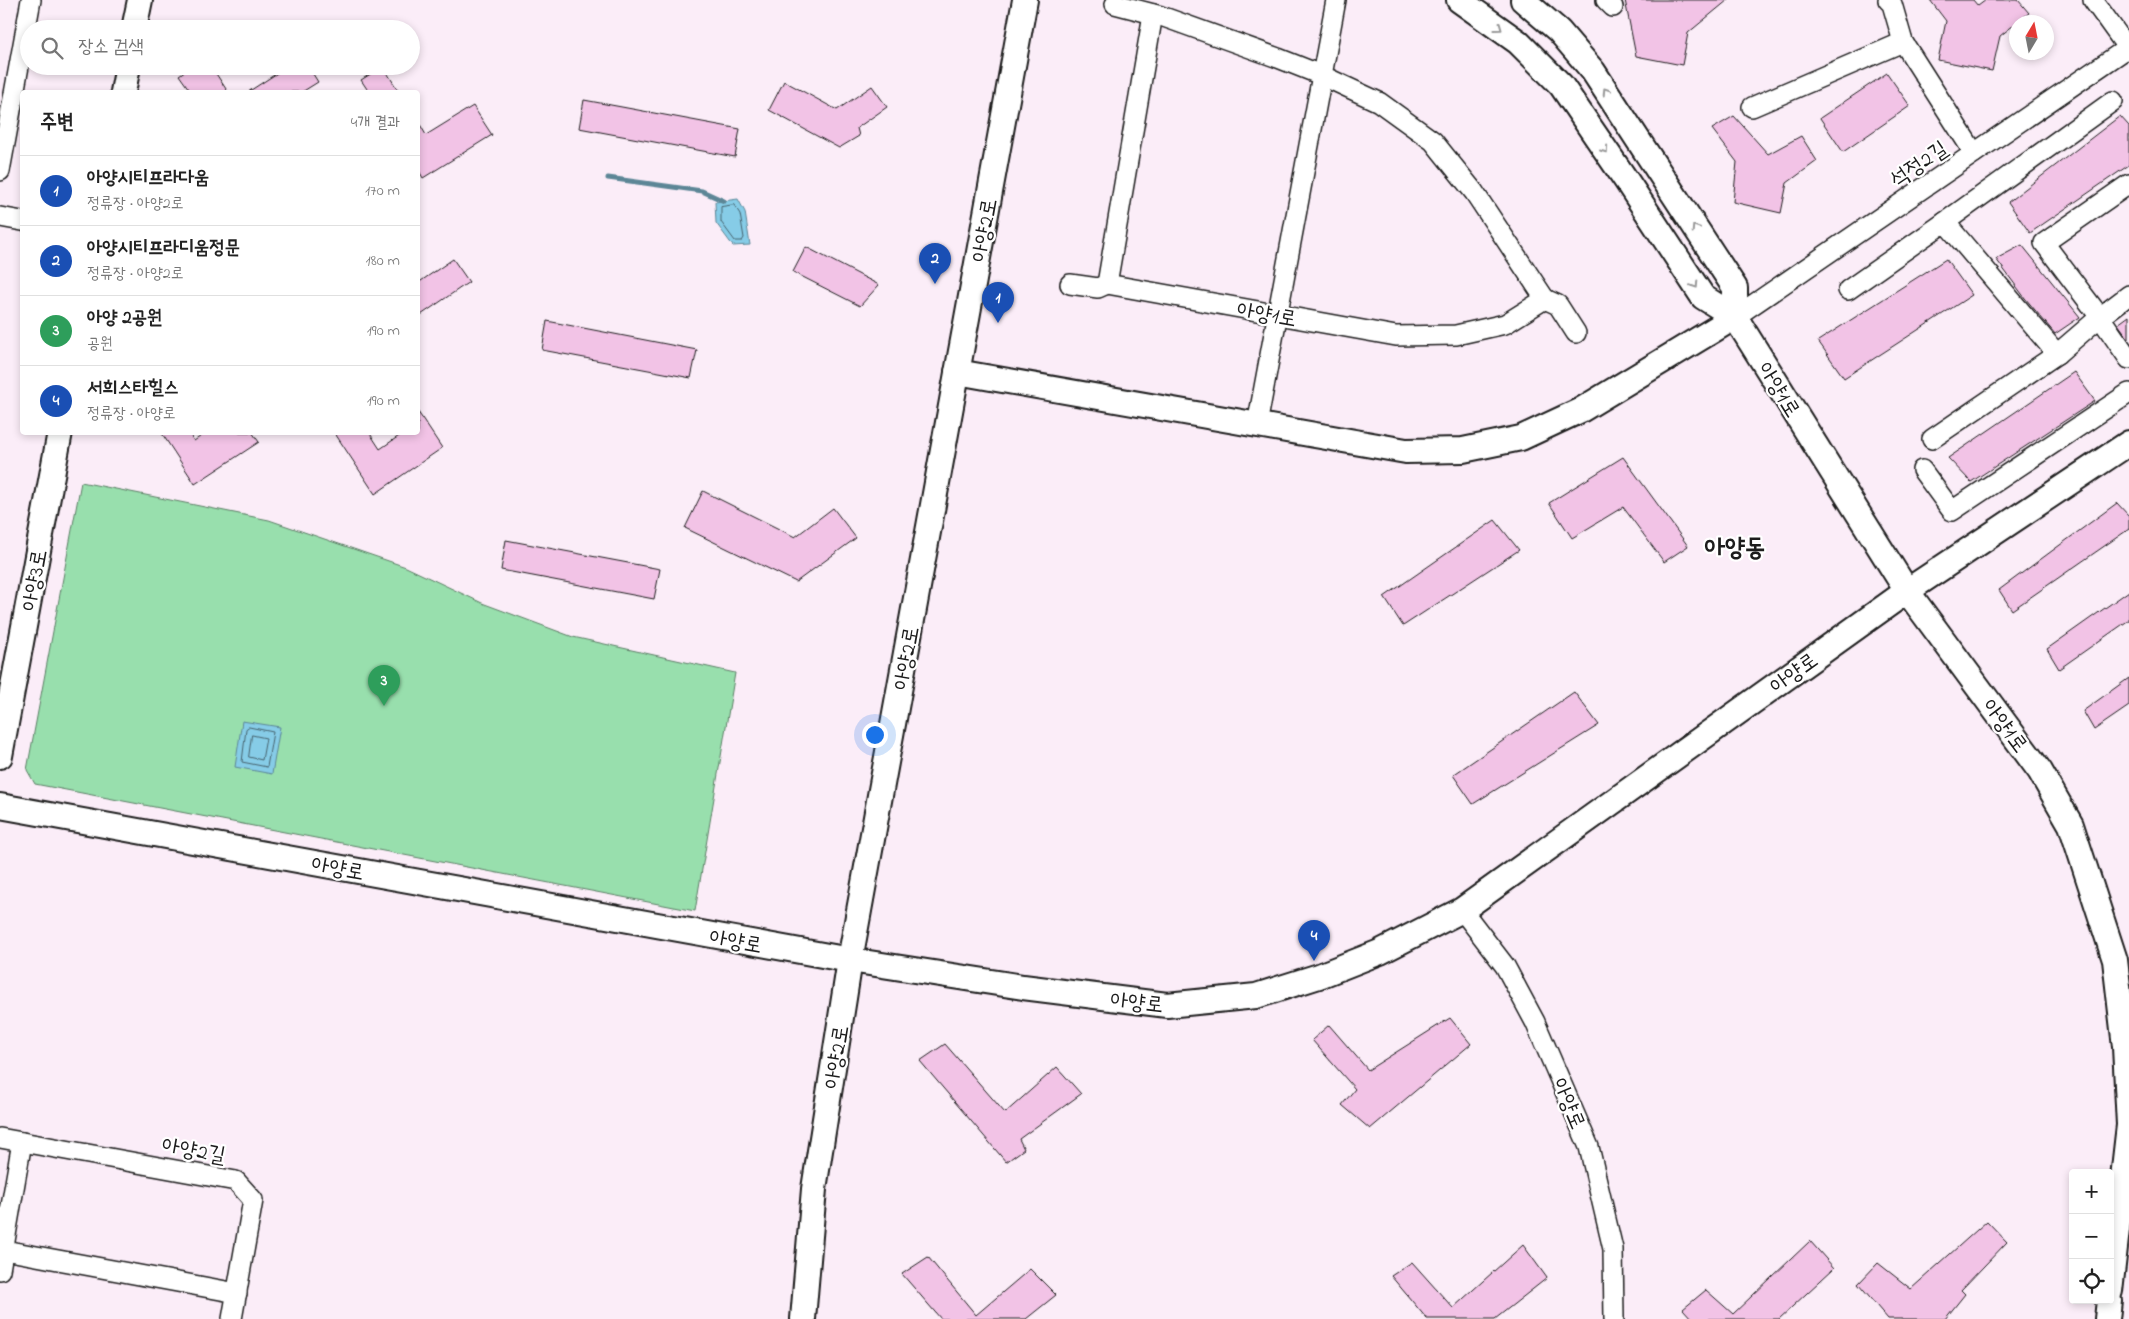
<!DOCTYPE html>
<html lang="ko">
<head>
<meta charset="utf-8">
<style>
	body { margin:0; font-family:"Indie Flower","Poor Story",sans-serif; background:#f2f2f2; color:#222 }
	.controls { position:absolute; right:15px; bottom:15px; display:grid; overflow:hidden; border-radius:5px; box-shadow:0 2px 8px #0003 }
	.controls button { width:45px; height:45px; display:grid; place-items:center; padding:0; border:0; border-bottom:1px solid #e0e0e0; background:#fff; color:#222; font:25px sans-serif }
	.compass { position:absolute; left:2009px; top:15px; width:45px; height:45px; border-radius:50%; background:#fff; box-shadow:0 2px 8px #0003; rotate:10deg }
	.you { position:absolute; left:874px; top:734px; width:18px; height:18px; margin:-12px; border:4px solid #fff; border-radius:50%; background:#1a73e8; box-shadow:0 0 0 8px #1a73e833 }
	.badge { display:grid; place-items:center; width:32px; height:32px; border-radius:50%; background:#1c1c1c; color:#fff; font-size:16px; font-weight:700 }
	.pin { position:absolute; translate:-50% -41px; filter:drop-shadow(0 1px 2px #0008) }
	.pin::after { content:''; position:absolute; top:26px; width:18px; height:15px; background:inherit; clip-path:polygon(0 0,100% 0,50% 100%) }
	.list { margin:0; padding:0; list-style:none }
	h2 { display:flex; justify-content:space-between; align-items:center; height:65px; margin:0; padding:0 20px; font-size:21px }
	h2 small { font-size:16px; font-weight:400; color:#767676 }
	.list li { display:grid; grid-template-columns:32px 1fr auto; gap:15px; align-items:center; box-sizing:border-box; height:70px; padding:0 20px; border-top:1px solid #e0e0e0 }
	.list b { display:block; font-size:19px; white-space:nowrap }
	.list p { margin:0; font-size:16px; white-space:nowrap; color:#767676 }
	.list em { font-size:16px; font-style:normal; color:#767676 }
	.icon { flex:none; width:28px; height:28px; fill:none; stroke:currentColor; stroke-width:2; stroke-linecap:round; stroke-linejoin:round }
	.map { position:relative; flex:none; width:2129px; height:1319px; overflow:hidden }
	.search { position:absolute; background:#fff; box-shadow:0 2px 8px #0003; left:20px; top:20px; width:400px; height:55px; display:flex; align-items:center; gap:12px; box-sizing:border-box; padding:0 18px; border-radius:28px; color:#767676; font-size:19px }
	.panel { position:absolute; background:#fff; box-shadow:0 2px 8px #0003; left:20px; top:90px; width:400px; height:345px; border-radius:5px }
	.map>svg:first-child { display:block }
</style>
</head>
<body>
<div class="map">
<svg width="2129" height="1319" viewBox="0 0 2129 1319">
	<rect width="100%" height="100%" fill="#fbedf8"/>
	<filter id="ink" filterUnits="userSpaceOnUse"><feTurbulence type="fractalNoise" baseFrequency=".02" numOctaves="2"/><feDisplacementMap in="SourceGraphic" scale="10" xChannelSelector="R" yChannelSelector="G"/><feConvolveMatrix kernelMatrix="1 2 1 2 8 2 1 2 1" color-interpolation-filters="sRGB"/></filter>
	<g filter="url(#ink)">
		<path fill="#98dfad" stroke="#5a7e64" d="M 81,482 L 269,520 L 406,567 L 482,603 L 573,637 L 735,673 L 695,911 L 35,784 L 27,770 Z"/>
		<g fill="#86cce7" stroke="#5c8696">
			<path d="M 738,199 L 745,212 L 750,245 L 733,246 L 716,223 L 715,202 Z"/>
			<path d="M 242,721 L 280,727 L 272,774 L 235,767 Z"/>
		</g>
		<g fill="none" stroke-linecap="round" stroke-linejoin="round">
			<g stroke="#46626d" stroke-width="1">
				<path d="M 734,205 L 740,214 L 744,238 L 742,241 L 735,241 L 721,222 L 721,207 Z"/>
				<path d="M 249,727 L 273,732 L 267,767 L 242,762 L 246,729 Z"/>
				<path d="M 252,735 L 266,738 L 262,760 L 249,757 Z"/>
			</g>
			<path stroke="#5c8696" stroke-width="5" d="M 608,178 L 702,191 L 724,201"/>
		</g>
		<g fill="#f2c3e6" stroke="#1c1c1c">
			<path d="M 1625,0 L 1728,0 L 1688,33 L 1682,65 L 1636,56 Z"/>
			<path d="M 1930,0 L 1973,0 L 1978,6 L 1986,0 L 2018,0 L 2029,13 L 2000,36 L 1992,71 L 1938,60 L 1946,21 Z"/>
			<path d="M 192,66 L 211,66 L 228,92 L 191,92 L 179,75 Z"/>
			<path d="M 288,66 L 308,66 L 318,82 L 302,92 L 248,92 Z"/>
			<path d="M 383,66 L 399,92 L 369,92 L 361,80 Z"/>
			<path d="M 1887,73 L 1910,106 L 1843,152 L 1820,118 Z"/>
			<path d="M 784,81 L 837,110 L 872,86 L 887,107 L 857,128 L 859,136 L 839,148 L 769,110 Z"/>
			<path d="M 584,100 L 740,129 L 735,157 L 579,128 Z"/>
			<path d="M 473,106 L 492,135 L 423,178 L 418,169 L 418,121 L 426,135 Z"/>
			<path d="M 1734,116 L 1768,154 L 1801,136 L 1817,161 L 1787,183 L 1781,213 L 1733,202 L 1737,162 L 1712,129 Z"/>
			<path d="M 2120,116 L 2129,126 L 2129,165 L 2030,233 L 2008,202 Z"/>
			<path d="M 2022,245 L 2080,317 L 2055,334 L 2025,298 L 1996,259 Z"/>
			<path d="M 806,247 L 879,285 L 860,306 L 793,272 Z"/>
			<path d="M 453,259 L 469,282 L 418,317 L 418,283 Z"/>
			<path d="M 1946,259 L 1972,295 L 1844,378 L 1818,341 Z"/>
			<path d="M 2129,316 L 2129,339 L 2118,324 Z"/>
			<path d="M 547,321 L 697,350 L 691,378 L 542,350 Z"/>
			<path d="M 2074,372 L 2095,401 L 1971,482 L 1948,458 Z"/>
			<path d="M 418,412 L 442,448 L 375,494 L 334,432 L 369,432 L 380,449 L 405,432 L 418,432 Z"/>
			<path d="M 161,432 L 188,432 L 194,441 L 207,432 L 252,432 L 259,442 L 195,484 Z"/>
			<path d="M 1623,457 L 1688,546 L 1664,562 L 1623,507 L 1572,538 L 1549,503 Z"/>
			<path d="M 703,491 L 795,537 L 833,508 L 856,538 L 796,582 L 685,528 Z"/>
			<path d="M 2117,503 L 2129,516 L 2129,529 L 2012,610 L 1999,590 Z"/>
			<path d="M 1495,520 L 1519,550 L 1403,626 L 1384,597 Z"/>
			<path d="M 506,540 L 660,569 L 654,599 L 501,570 Z"/>
			<path d="M 2129,591 L 2129,620 L 2059,669 L 2047,649 Z"/>
			<path d="M 2129,678 L 2129,706 L 2094,730 L 2083,711 Z"/>
			<path d="M 1574,692 L 1599,725 L 1473,804 L 1453,775 Z"/>
			<path d="M 1450,1018 L 1471,1044 L 1370,1129 L 1342,1105 L 1355,1089 L 1312,1040 L 1329,1025 L 1368,1070 Z"/>
			<path d="M 945,1044 L 1005,1113 L 1057,1067 L 1081,1094 L 1019,1139 L 1024,1149 L 1006,1162 L 920,1061 Z"/>
			<path d="M 1987,1221 L 2007,1242 L 1961,1290 L 1965,1294 L 1945,1319 L 1888,1319 L 1858,1284 L 1878,1263 L 1911,1289 Z"/>
			<path d="M 1810,1241 L 1834,1268 L 1779,1319 L 1692,1319 L 1683,1309 L 1706,1290 L 1733,1314 Z"/>
			<path d="M 1523,1245 L 1547,1278 L 1495,1319 L 1427,1319 L 1391,1276 L 1412,1262 L 1453,1308 Z"/>
			<path d="M 928,1257 L 976,1315 L 1030,1269 L 1056,1295 L 1026,1319 L 941,1319 L 902,1274 Z"/>
		</g>
		<g fill="none" stroke-linecap="round" stroke-linejoin="round">
			<g stroke="#1c1c1c" stroke-width="22">
				<g id="minor">
					<path d="M 1606,0 L 1613,7"/>
					<path d="M 1888,0 L 1892,4 L 1903,42"/>
					<path d="M 2093,0 L 2129,50"/>
					<path d="M 1115,4 L 1161,16 L 1278,58 L 1321,75 L 1379,102 L 1433,141 L 1474,192 L 1545,299"/>
					<path d="M 1153,14 L 1107,284 L 1396,336 L 1456,335 L 1505,324 L 1545,299"/>
					<path d="M 1752,107 L 1903,42 L 1974,153"/>
					<path d="M 0,171 L 31,0"/>
					<path d="M 2129,184 L 2044,243 L 2100,317 L 2129,295"/>
					<path d="M 0,217 L 22,221"/>
					<path d="M 1070,284 L 1098,288 L 1107,284"/>
					<path d="M 1848,290 L 1945,222"/>
					<path d="M 1545,299 L 1558,305 L 1576,333"/>
					<path d="M 1735,317 L 2129,47"/>
					<path d="M 2057,354 L 1945,222 L 2113,101"/>
					<path d="M 1257,425 L 1336,0"/>
					<path d="M 1932,439 L 2057,354 L 2100,317 L 2129,359"/>
					<path d="M 1922,470 L 1952,511 L 2129,393"/>
					<path d="M 1462,910 L 1505,966 L 1535,1022 L 1589,1147 L 1613,1249 L 1614,1319"/>
					<path d="M 0,1138 L 236,1181 L 253,1200 L 232,1319"/>
					<path d="M 4,1250 L 237,1293"/>
					<path d="M 0,1270 L 22,1142"/>
				</g>
			</g>
			<g stroke="#1c1c1c" stroke-width="28">
				<g id="tertiary">
					<path d="M 1459,0 L 1518,42 L 1561,85 L 1626,180 L 1703,297 L 1735,317 L 1907,591 L 2040,771 L 2071,825 L 2115,960 L 2125,1047 L 2129,1125 L 2110,1291"/>
					<path d="M 1523,0 L 1559,31 L 1593,71 L 1735,288 L 1735,317"/>
					<path d="M 134,29 L 140,0"/>
					<path d="M 123,92 L 128,66"/>
					<path d="M 957,372 L 1406,451 L 1463,450 L 1521,438 L 1581,410 L 1735,317"/>
					<path d="M 0,756 L 60,432"/>
					<path d="M 0,806 L 850,960 L 1023,987 L 1167,1005 L 1256,996 L 1319,976 L 1380,952 L 1462,910 L 1907,591 L 2129,443"/>
					<path d="M 803,1319 L 814,1189 L 850,960 L 1025,0"/>
					<path d="M 2107,1319 L 2109,1300"/>
				</g>
			</g>
			<use href="#minor" stroke="#fff" stroke-width="19"/>
			<use href="#tertiary" stroke="#fff" stroke-width="24"/>
		</g>
		<defs><path id="oneway-chevron" d="M-2-3.5L2.5 0L-2 3.5" fill="none" stroke-width="1.6" stroke-linecap="round" stroke-linejoin="round" transform="scale(1.25)"/></defs>
		<g stroke="#999">
			<use href="#oneway-chevron" transform="translate(1499 28) rotate(36)"/>
			<use href="#oneway-chevron" transform="translate(1606 91) rotate(-123)"/>
			<use href="#oneway-chevron" transform="translate(1605 150) rotate(55)"/>
			<use href="#oneway-chevron" transform="translate(1695 228) rotate(-123)"/>
			<use href="#oneway-chevron" transform="translate(1695 285) rotate(57)"/>
		</g>
	</g>
	<g text-anchor="middle" stroke-width="4.5" stroke-linejoin="round" paint-order="stroke">
		<g font-size="22" fill="#1c1c1c" stroke="#fff">
			<text transform="translate(1918 163) rotate(-34)" y="8">석정2길</text>
			<text transform="translate(983 230) rotate(-80)" y="8">아양2로</text>
			<text transform="translate(1267 313) rotate(10)" y="8">아양1로</text>
			<text transform="translate(1780 389) rotate(58)" y="8">아양1로</text>
			<text transform="translate(33 580) rotate(-80)" y="8">아양3로</text>
			<text transform="translate(905 658) rotate(-80)" y="8">아양2로</text>
			<text transform="translate(1793 672) rotate(-36)" y="8">아양로</text>
			<text transform="translate(2006 725) rotate(53)" y="8">아양1로</text>
			<text transform="translate(338 867) rotate(10)" y="8">아양로</text>
			<text transform="translate(736 940) rotate(10)" y="8">아양로</text>
			<text transform="translate(1137 1001) rotate(6)" y="8">아양로</text>
			<text transform="translate(835 1057) rotate(-81)" y="8">아양2로</text>
			<text transform="translate(1570 1103) rotate(67)" y="8">아양로</text>
			<text transform="translate(194 1149) rotate(10)" y="8">아양2길</text>
		</g>
		<g font-size="25" font-weight="bold" fill="#1c1c1c" stroke="#fff">
			<text x="1735" y="555">아양동</text>
		</g>
	</g>
</svg>
<div class="controls">
<button>+</button>
<button>−</button>
<button><svg class="icon" aria-label="locate" viewBox="0 0 24 24"><circle cx="12" cy="12" r="6"/><path d="M12 2v4M12 18v4M2 12h4M18 12h4"/></svg></button>
</div>
<svg class="compass" viewBox="-18 -18 36 36"><path d="M0-13l5 13h-10z" fill="#e53935"/><path d="M0 13l5-13h-10z" fill="#767676"/></svg>
<div class="you"></div>
<div class="pin badge" style="left:998px;top:323px;background:#1a4fb4">1</div>
<div class="pin badge" style="left:935px;top:284px;background:#1a4fb4">2</div>
<div class="pin badge" style="left:384px;top:706px;background:#2e9e5b">3</div>
<div class="pin badge" style="left:1314px;top:961px;background:#1a4fb4">4</div>
<div class="search"><svg class="icon" aria-label="search" viewBox="0 0 24 24"><circle cx="10" cy="10" r="6"/><path d="M15 15l6 6"/></svg>장소 검색</div>
<section class="panel">
<h2>주변<small>4개 결과</small></h2>
<ul class="list">
<li><span class="badge" style="background:#1a4fb4">1</span><div><b>아양시티프라다움</b><p>정류장 · 아양2로</p></div><em>170 m</em></li>
<li><span class="badge" style="background:#1a4fb4">2</span><div><b>아양시티프라디움정문</b><p>정류장 · 아양2로</p></div><em>180 m</em></li>
<li><span class="badge" style="background:#2e9e5b">3</span><div><b>아양 2공원</b><p>공원</p></div><em>190 m</em></li>
<li><span class="badge" style="background:#1a4fb4">4</span><div><b>서희스타힐스</b><p>정류장 · 아양로</p></div><em>190 m</em></li>
</ul>
</section>
</div>
</body>
</html>
